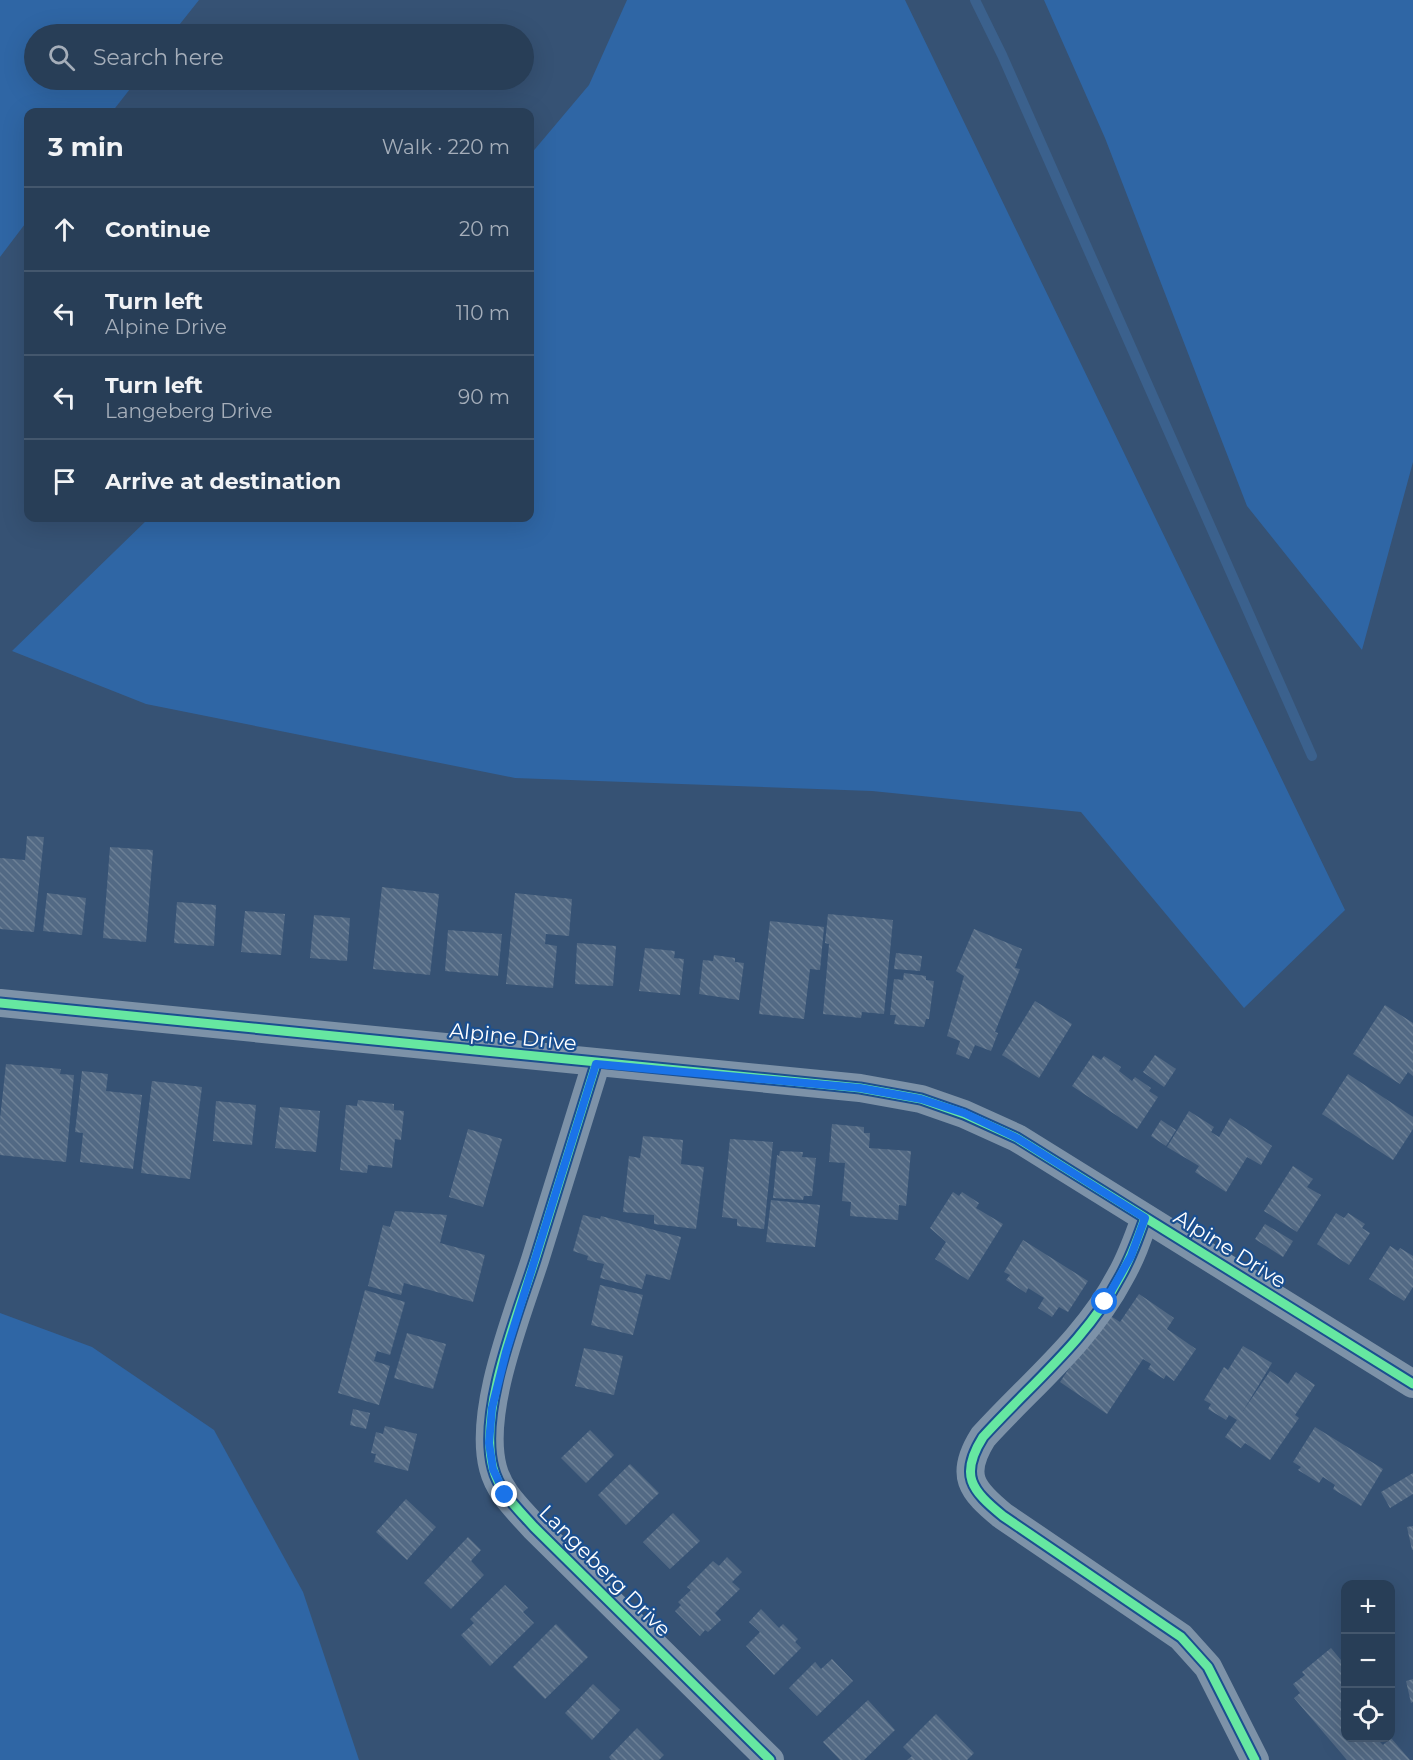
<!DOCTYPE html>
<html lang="en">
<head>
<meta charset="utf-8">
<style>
	body { margin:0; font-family:Montserrat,sans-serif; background:#344961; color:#f1f3f6 }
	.controls { position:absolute; right:18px; bottom:18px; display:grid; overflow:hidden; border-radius:12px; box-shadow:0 6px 24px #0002 }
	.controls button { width:54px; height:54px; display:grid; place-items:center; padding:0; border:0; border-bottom:2px solid #44576d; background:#283e57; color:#f1f3f6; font:30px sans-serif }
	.stop { position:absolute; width:18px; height:18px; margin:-14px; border:4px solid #1a73e8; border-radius:50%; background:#fff }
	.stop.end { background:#1a73e8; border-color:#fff; box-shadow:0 2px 6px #0008 }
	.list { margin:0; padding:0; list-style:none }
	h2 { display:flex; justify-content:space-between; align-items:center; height:78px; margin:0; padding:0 24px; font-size:26px }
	h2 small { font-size:20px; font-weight:400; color:#a5aeba }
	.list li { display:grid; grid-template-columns:39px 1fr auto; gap:18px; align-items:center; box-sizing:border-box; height:84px; padding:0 24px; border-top:2px solid #44576d }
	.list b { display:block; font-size:22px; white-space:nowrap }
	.list p { margin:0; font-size:20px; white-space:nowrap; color:#a5aeba }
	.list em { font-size:20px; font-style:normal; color:#a5aeba }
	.icon { flex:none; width:33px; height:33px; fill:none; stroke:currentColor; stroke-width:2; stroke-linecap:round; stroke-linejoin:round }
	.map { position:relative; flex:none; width:1413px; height:1760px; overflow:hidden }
	.search { position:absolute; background:#283e57; box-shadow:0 6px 24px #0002; left:24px; top:24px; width:510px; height:66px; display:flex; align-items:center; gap:15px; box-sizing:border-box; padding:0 21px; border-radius:33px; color:#a5aeba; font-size:22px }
	.panel { position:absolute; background:#283e57; box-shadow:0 6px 24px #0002; left:24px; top:108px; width:510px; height:414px; border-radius:12px }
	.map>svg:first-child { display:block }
</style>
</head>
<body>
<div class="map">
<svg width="1413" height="1760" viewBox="0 0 1413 1760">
	<defs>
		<pattern id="building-back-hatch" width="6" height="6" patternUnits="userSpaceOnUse" patternTransform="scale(1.5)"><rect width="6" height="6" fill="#526984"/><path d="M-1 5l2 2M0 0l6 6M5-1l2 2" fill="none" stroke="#6c8096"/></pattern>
	</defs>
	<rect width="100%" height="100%" fill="#365274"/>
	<g fill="#2f66a5">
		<path d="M 0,0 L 199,0 L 172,34 L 34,34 L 34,80 L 137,80 L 112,112 L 28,112 L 28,220 L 0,257 Z"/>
		<path d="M 627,0 L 905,0 L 1345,910 L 1244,1008 L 1081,812 L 872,791 L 515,778 L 146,704 L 12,651 L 149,518 L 530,518 L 530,155 L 589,85 Z"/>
		<path d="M 1044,0 L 1413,0 L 1413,462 L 1362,650 L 1247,506 L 1105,138 Z"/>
		<path d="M 0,1313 L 92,1347 L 214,1430 L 303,1592 L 359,1760 L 0,1760 Z"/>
	</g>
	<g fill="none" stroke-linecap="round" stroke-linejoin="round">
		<path stroke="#3b618d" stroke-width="10" d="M 975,0 L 1002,55 L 1312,756"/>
	</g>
	<g fill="url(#building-back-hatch)">
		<path d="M 27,836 L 44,837 L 34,932 L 0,929 L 0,858 L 25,860 Z"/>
		<path d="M 110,847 L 153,850 L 146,942 L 103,938 Z"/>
		<path d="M 382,887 L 439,894 L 430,975 L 373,969 Z"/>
		<path d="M 47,893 L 86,898 L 82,935 L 43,931 Z"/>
		<path d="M 515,893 L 572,899 L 569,936 L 546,934 L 545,944 L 557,946 L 553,988 L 506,984 Z"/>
		<path d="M 177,902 L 216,905 L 214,946 L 174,943 Z"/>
		<path d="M 245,911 L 285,914 L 281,955 L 241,952 Z"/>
		<path d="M 828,914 L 893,920 L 884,1014 L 862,1012 L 861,1018 L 823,1014 L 829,944 L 825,943 Z"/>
		<path d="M 314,915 L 350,918 L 347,961 L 310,958 Z"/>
		<path d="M 770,921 L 824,927 L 820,970 L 810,969 L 804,1019 L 759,1014 Z"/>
		<path d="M 974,929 L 1022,949 L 1015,968 L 1020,969 L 995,1032 L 998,1033 L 991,1051 L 975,1045 L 969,1059 L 956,1054 L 960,1041 L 947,1036 L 964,976 L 956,971 Z"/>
		<path d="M 448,930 L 502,934 L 498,976 L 445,971 Z"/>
		<path d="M 577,943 L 616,946 L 613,986 L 575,984 Z"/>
		<path d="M 645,948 L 675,951 L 674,958 L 684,959 L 680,995 L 639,991 Z"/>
		<path d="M 896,953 L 922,956 L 920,971 L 894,969 Z"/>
		<path d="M 714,955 L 735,958 L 735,962 L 744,963 L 739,1000 L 699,994 L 703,960 L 713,961 Z"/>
		<path d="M 904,973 L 926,976 L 926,980 L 934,981 L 929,1019 L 926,1019 L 924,1027 L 894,1024 L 896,1015 L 890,1015 L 894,979 L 903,980 Z"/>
		<path d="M 1035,1001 L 1072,1024 L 1039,1078 L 1002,1055 Z"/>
		<path d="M 1385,1005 L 1413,1023 L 1413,1076 L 1408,1072 L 1400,1084 L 1353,1054 Z"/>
		<path d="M 1093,1055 L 1101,1060 L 1104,1056 L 1121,1067 L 1119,1071 L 1132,1081 L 1135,1077 L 1151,1088 L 1149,1091 L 1158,1097 L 1137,1129 L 1072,1086 Z"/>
		<path d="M 1155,1055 L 1176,1069 L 1164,1087 L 1143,1072 Z"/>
		<path d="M 6,1064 L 61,1069 L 60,1074 L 74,1075 L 66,1162 L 0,1155 L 0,1119 Z"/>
		<path d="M 82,1071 L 108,1074 L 106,1091 L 142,1095 L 133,1169 L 80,1162 L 83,1133 L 75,1132 Z"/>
		<path d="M 1348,1074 L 1413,1117 L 1413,1129 L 1393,1160 L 1322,1114 Z"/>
		<path d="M 152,1081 L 202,1087 L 190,1179 L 141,1173 Z"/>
		<path d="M 358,1100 L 394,1104 L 394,1110 L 404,1111 L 401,1140 L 395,1139 L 392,1168 L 368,1165 L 367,1173 L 340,1170 L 346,1105 L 357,1106 Z"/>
		<path d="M 216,1101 L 256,1105 L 252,1145 L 213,1141 Z"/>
		<path d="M 280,1107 L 320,1111 L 316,1152 L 275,1148 Z"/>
		<path d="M 1189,1111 L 1214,1127 L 1211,1132 L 1219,1137 L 1230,1118 L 1272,1146 L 1261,1165 L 1247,1157 L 1226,1192 L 1195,1172 L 1199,1166 L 1167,1147 Z"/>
		<path d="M 1161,1120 L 1176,1130 L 1166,1146 L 1151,1136 Z"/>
		<path d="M 832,1124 L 864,1127 L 864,1133 L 870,1133 L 869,1148 L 911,1151 L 906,1206 L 899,1205 L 898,1220 L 850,1216 L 851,1202 L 842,1201 L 845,1163 L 829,1162 Z"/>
		<path d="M 468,1129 L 502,1139 L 483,1207 L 449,1197 Z"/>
		<path d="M 643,1136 L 683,1140 L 681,1164 L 704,1167 L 696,1229 L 654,1224 L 654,1215 L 623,1212 L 629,1156 L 640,1158 Z"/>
		<path d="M 730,1139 L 773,1142 L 764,1229 L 737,1226 L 737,1219 L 722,1217 Z"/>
		<path d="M 780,1151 L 803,1152 L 802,1157 L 816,1158 L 812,1196 L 804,1196 L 803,1200 L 773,1198 L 777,1155 L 779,1156 Z"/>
		<path d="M 1293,1166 L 1313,1179 L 1307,1187 L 1321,1195 L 1297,1232 L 1264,1211 Z"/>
		<path d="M 953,1192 L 959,1196 L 962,1192 L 979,1203 L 976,1208 L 1003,1224 L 968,1280 L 935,1259 L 946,1242 L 930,1228 Z"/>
		<path d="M 771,1200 L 820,1205 L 815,1247 L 766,1242 Z"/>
		<path d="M 395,1211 L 447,1215 L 440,1243 L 485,1255 L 473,1302 L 404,1283 L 401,1295 L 368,1286 L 383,1225 L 390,1227 Z"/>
		<path d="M 1336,1213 L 1344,1218 L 1348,1213 L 1365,1224 L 1362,1228 L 1370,1233 L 1349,1265 L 1317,1244 Z"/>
		<path d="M 583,1215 L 600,1219 L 601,1216 L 681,1237 L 670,1280 L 646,1274 L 642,1289 L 600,1278 L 604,1264 L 587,1260 L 588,1256 L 573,1251 Z"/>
		<path d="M 1265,1224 L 1293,1241 L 1283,1257 L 1255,1239 Z"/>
		<path d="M 1023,1240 L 1088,1281 L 1068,1312 L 1059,1307 L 1052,1317 L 1038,1308 L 1044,1298 L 1028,1288 L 1026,1293 L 1006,1280 L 1010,1275 L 1004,1272 Z"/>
		<path d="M 1390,1246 L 1398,1251 L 1400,1248 L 1413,1256 L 1413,1287 L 1404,1301 L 1369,1279 Z"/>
		<path d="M 600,1285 L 643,1295 L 633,1335 L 591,1325 Z"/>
		<path d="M 365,1290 L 405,1302 L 390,1355 L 377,1351 L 374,1361 L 390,1366 L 379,1405 L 338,1393 Z"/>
		<path d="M 1139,1294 L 1174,1318 L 1167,1329 L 1196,1349 L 1174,1381 L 1166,1375 L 1164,1379 L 1148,1369 L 1151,1364 L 1143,1359 L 1107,1414 L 1060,1382 L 1106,1313 L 1120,1322 Z"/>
		<path d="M 407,1333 L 446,1344 L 433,1389 L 394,1378 Z"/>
		<path d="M 1243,1346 L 1272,1363 L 1243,1411 L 1270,1371 L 1288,1384 L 1296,1372 L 1315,1385 L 1295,1415 L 1299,1418 L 1270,1460 L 1245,1443 L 1241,1448 L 1225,1437 L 1237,1420 L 1229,1415 L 1226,1420 L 1208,1409 L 1211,1404 L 1204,1400 L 1224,1367 L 1228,1370 Z"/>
		<path d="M 584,1348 L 623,1356 L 614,1395 L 575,1386 Z"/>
		<path d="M 353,1409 L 370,1413 L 366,1429 L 350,1425 Z"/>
		<path d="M 385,1426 L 417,1434 L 408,1471 L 374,1462 L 376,1454 L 371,1453 L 376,1432 L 383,1434 Z"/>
		<path d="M 1315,1427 L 1383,1469 L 1361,1506 L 1333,1489 L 1335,1485 L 1323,1477 L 1319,1483 L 1298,1470 L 1301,1467 L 1293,1462 Z"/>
		<path d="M 590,1430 L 614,1455 L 586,1483 L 561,1458 Z"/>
		<path d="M 630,1464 L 659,1493 L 626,1525 L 598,1495 Z"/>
		<path d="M 1413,1473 L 1413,1494 L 1390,1508 L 1381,1492 Z"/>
		<path d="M 406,1499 L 436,1527 L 407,1560 L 376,1532 Z"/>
		<path d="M 673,1513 L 700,1541 L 670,1569 L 643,1542 Z"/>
		<path d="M 1413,1526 L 1413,1550 L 1412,1550 L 1407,1527 Z"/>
		<path d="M 468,1537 L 481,1550 L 471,1561 L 484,1575 L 451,1609 L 424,1583 Z"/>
		<path d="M 727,1557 L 742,1572 L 732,1582 L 740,1589 L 715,1613 L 721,1620 L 708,1632 L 705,1630 L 700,1636 L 675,1611 L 681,1605 L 678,1602 L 691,1590 L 687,1587 L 713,1561 L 719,1566 Z"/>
		<path d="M 505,1585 L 528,1608 L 523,1612 L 534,1623 L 490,1666 L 461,1635 L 474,1623 L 470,1619 Z"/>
		<path d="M 761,1609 L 779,1628 L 783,1624 L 798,1639 L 795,1642 L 801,1648 L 774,1675 L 746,1646 L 760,1632 L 749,1622 Z"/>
		<path d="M 556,1624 L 588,1657 L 545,1699 L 513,1667 Z"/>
		<path d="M 1331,1648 L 1346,1666 L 1346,1738 L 1376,1738 L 1383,1745 L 1391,1738 L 1410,1760 L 1347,1760 L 1294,1698 L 1300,1693 L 1293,1684 L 1305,1675 L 1302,1672 Z"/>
		<path d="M 832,1659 L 853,1681 L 817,1716 L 789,1688 L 815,1662 L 821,1669 Z"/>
		<path d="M 1413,1679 L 1413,1702 L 1411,1703 L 1406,1681 Z"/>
		<path d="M 593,1684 L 620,1710 L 592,1740 L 565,1713 Z"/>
		<path d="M 868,1700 L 895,1730 L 864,1760 L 840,1760 L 823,1742 Z"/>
		<path d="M 936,1714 L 974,1753 L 967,1760 L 907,1760 L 912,1756 L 903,1747 Z"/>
		<path d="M 637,1728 L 664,1755 L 659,1760 L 611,1760 L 609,1757 Z"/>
	</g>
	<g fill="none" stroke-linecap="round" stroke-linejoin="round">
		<g stroke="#7d92a8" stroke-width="28">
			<path d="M 0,1003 L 860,1088 L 921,1099 L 964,1114 L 1017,1138 L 1413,1384"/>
			<path d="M 596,1064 C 576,1129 555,1194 535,1260 C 517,1316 478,1411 493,1468 C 499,1492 518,1509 534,1527 L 770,1760"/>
			<path d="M 1145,1218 C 1138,1238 1131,1258 1120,1277 C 1087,1340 1030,1385 983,1437 C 959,1475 971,1490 1003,1516 L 1181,1637 L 1208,1667 L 1255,1760"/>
		</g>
		<g stroke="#1b4f8f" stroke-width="13">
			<g id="cycleway">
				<path d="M 0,1003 L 860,1088 L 921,1099 L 964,1114 L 1017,1138 L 1413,1384"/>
				<path d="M 596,1064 C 576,1129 555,1194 535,1260 C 517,1316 478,1411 493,1468 C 499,1492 518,1509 534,1527 L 770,1760"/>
				<path d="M 1145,1218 C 1138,1238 1131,1258 1120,1277 C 1087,1340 1030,1385 983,1437 C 959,1475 971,1490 1003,1516 L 1181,1637 L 1208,1667 L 1255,1760"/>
			</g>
		</g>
		<use href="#cycleway" stroke="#66e7a1" stroke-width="9"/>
	</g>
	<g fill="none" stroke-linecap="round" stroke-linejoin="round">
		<path stroke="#1a73e8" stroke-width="8" d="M 505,1495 L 493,1469 L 489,1443 L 492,1408 L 506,1352 L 596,1064 L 860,1088 L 921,1099 L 964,1113 L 1017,1138 L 1145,1218 L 1131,1256 L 1105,1302"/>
	</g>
	<g text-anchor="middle" stroke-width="4.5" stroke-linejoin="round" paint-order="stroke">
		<g font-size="21" fill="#fff" stroke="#1b4f8f">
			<text transform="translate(513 1037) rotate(6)" y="7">Alpine Drive</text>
			<text transform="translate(1230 1249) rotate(32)" y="7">Alpine Drive</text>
			<text transform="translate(605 1571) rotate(45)" y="7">Langeberg Drive</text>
		</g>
	</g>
</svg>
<div class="controls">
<button>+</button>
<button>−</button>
<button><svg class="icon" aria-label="locate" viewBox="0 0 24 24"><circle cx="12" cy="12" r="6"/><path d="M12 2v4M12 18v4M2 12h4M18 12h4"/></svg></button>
</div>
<div class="stop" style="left:1105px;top:1302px"></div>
<div class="stop end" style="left:505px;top:1495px"></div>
<div class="search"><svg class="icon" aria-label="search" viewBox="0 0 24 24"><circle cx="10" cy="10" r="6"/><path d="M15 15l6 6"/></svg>Search here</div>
<section class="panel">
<h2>3 min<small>Walk · 220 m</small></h2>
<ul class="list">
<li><svg class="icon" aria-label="ahead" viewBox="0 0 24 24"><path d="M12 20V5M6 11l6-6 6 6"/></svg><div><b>Continue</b></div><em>20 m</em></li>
<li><svg class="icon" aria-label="left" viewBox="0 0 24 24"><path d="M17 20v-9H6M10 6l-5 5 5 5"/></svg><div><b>Turn left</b><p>Alpine Drive</p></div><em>110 m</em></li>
<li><svg class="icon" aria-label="left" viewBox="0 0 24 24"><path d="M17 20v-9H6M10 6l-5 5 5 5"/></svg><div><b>Turn left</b><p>Langeberg Drive</p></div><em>90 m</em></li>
<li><svg class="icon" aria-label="arrive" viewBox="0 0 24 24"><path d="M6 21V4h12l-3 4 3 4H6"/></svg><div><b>Arrive at destination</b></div></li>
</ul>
</section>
</div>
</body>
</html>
